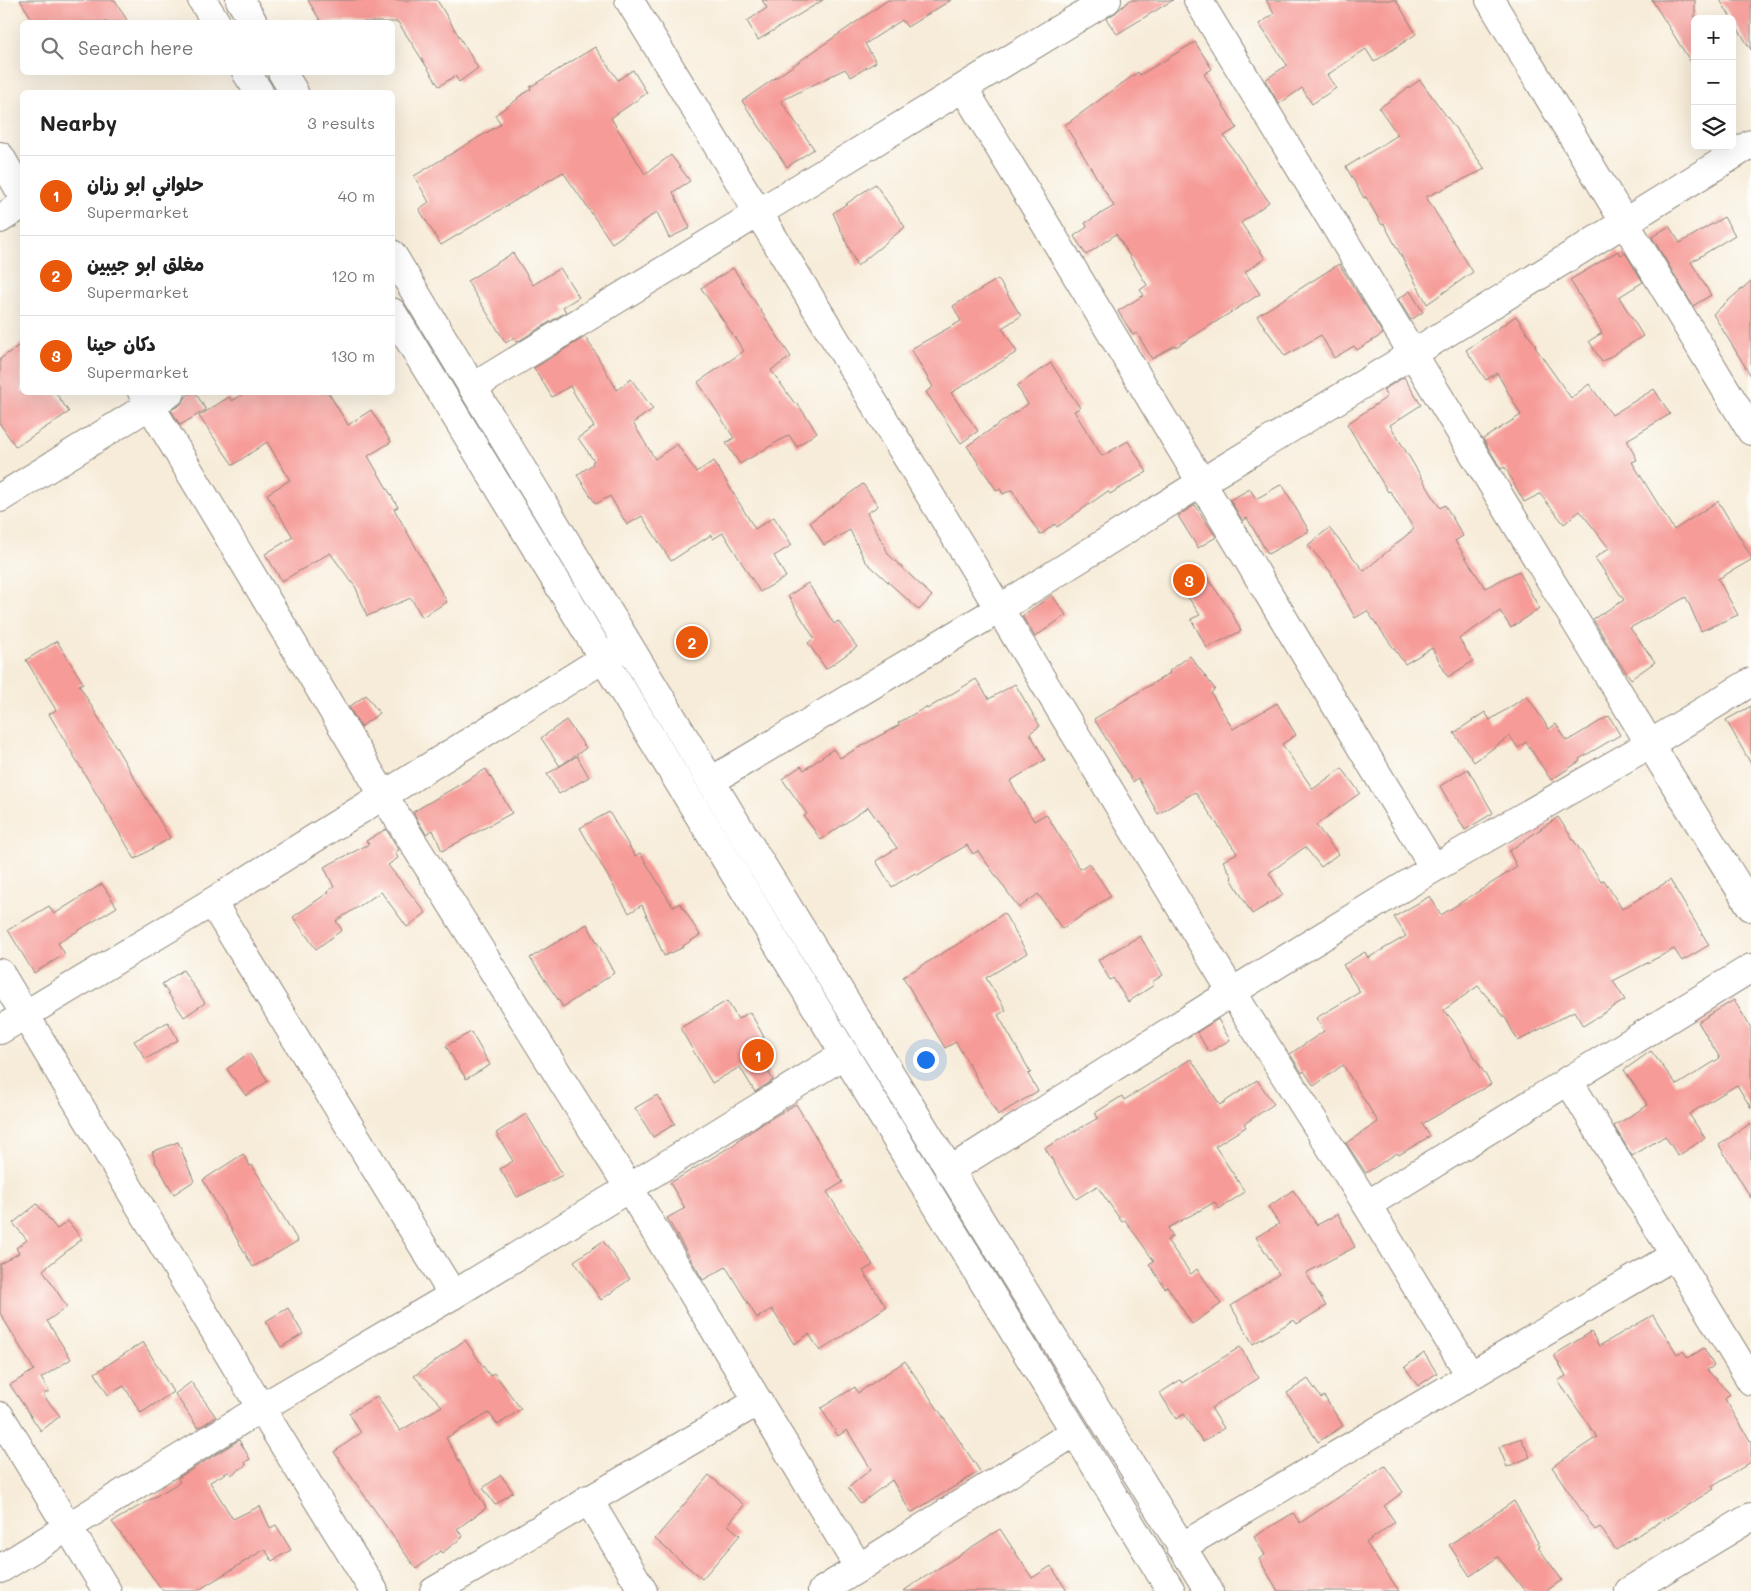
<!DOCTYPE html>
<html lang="en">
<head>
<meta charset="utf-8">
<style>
	body { margin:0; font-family:Mali,"Playpen Sans Arabic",sans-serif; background:#f6f6f6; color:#222 }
	.controls { position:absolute; right:15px; top:15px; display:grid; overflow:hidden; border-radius:8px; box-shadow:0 5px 20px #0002 }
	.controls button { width:45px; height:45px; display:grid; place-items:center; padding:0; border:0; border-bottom:1px solid #e0e0e0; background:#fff; color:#222; font:25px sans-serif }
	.you { position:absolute; left:925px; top:1059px; width:18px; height:18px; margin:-12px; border:4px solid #fff; border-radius:50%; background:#1a73e8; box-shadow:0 0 0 8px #1a73e833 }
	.badge { display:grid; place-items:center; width:32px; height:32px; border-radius:50%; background:#ea580c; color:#fff; font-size:16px; font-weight:700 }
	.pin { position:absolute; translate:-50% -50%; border:2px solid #fff; box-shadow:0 1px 5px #0006 }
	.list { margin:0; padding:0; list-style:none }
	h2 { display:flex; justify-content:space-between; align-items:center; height:65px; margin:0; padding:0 20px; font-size:21px }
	h2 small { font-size:16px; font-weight:400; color:#767676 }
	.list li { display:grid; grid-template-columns:32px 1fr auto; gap:15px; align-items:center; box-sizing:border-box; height:80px; padding:0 20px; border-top:1px solid #e0e0e0 }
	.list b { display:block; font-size:19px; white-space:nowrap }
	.list p { margin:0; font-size:16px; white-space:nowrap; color:#767676 }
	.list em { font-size:16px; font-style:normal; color:#767676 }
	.icon { flex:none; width:28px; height:28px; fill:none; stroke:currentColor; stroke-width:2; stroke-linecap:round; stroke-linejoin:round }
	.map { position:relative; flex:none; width:1751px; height:1591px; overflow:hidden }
	.search { position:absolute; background:#fff; box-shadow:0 5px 20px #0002; left:20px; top:20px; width:375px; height:55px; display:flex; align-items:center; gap:12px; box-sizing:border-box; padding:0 18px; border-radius:8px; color:#767676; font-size:19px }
	.panel { position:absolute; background:#fff; box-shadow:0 5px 20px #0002; left:20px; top:90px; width:375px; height:305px; border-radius:8px }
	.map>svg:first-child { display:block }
</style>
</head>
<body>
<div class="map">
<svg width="1751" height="1591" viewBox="0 0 1751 1591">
	<rect width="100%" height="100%" fill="#fdfcf7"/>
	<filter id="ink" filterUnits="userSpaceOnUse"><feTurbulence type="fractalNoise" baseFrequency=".02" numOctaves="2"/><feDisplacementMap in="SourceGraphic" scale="10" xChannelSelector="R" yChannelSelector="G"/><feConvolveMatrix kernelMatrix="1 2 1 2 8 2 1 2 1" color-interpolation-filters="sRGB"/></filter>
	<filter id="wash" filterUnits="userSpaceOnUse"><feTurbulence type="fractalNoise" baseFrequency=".0096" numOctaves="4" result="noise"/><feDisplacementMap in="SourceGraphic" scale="20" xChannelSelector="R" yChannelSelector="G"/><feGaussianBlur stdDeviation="1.12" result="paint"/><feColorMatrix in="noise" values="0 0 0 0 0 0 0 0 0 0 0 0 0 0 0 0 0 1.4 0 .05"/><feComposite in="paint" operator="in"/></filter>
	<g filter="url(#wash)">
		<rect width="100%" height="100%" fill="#f7ecd9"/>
		<g id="blocks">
			<g fill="#f69b98">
				<path d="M 20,0 L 115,0 L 128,22 L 34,22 Z"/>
				<path d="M 308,0 L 437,0 L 478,68 L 459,82 L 455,76 L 439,86 L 398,22 L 321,22 Z"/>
				<path d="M 762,0 L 823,0 L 758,40 L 747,21 L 767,8 Z"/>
				<path d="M 888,0 L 951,0 L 907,27 L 902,20 L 865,44 L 876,62 L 851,77 L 845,69 L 781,101 L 814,149 L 787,167 L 742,101 Z"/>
				<path d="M 1130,0 L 1173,0 L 1117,34 L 1106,19 L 1115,13 Z"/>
				<path d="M 1266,0 L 1396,0 L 1416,34 L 1374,62 L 1366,49 L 1327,75 L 1336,88 L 1312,104 L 1302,88 L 1279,104 L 1265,80 L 1287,65 L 1259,24 L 1274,14 Z"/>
				<path d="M 1652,0 L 1695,0 L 1695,69 Z"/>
				<path d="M 1720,0 L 1751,0 L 1751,50 L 1732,19 Z"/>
				<path d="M 1195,42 L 1212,69 L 1204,74 L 1237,128 L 1224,136 L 1269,202 L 1241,223 L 1265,258 L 1245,272 L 1260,294 L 1176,347 L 1175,345 L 1152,359 L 1137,333 L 1133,335 L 1118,311 L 1144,295 L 1140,290 L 1147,285 L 1116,234 L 1086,255 L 1074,236 L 1087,227 L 1085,223 L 1114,206 L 1065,125 L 1138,72 L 1140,75 Z"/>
				<path d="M 595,47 L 618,80 L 633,70 L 647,93 L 611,118 L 645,174 L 671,155 L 690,181 L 673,192 L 690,228 L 669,238 L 657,212 L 612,243 L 563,172 L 441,245 L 419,209 L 429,202 L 414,176 L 501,124 L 495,115 L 518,99 L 517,98 L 531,89 L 530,87 Z"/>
				<path d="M 1420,80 L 1485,169 L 1426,197 L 1473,272 L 1427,304 L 1384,224 L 1382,225 L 1366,197 L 1364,198 L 1346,167 L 1398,135 L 1379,108 Z"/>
				<path d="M 875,184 L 905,227 L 857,266 L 833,213 Z"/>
				<path d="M 1724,217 L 1735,235 L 1691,262 L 1711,295 L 1693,306 L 1652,237 L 1669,226 L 1680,243 Z"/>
				<path d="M 1618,251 L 1621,255 L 1625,253 L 1643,282 L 1619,297 L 1643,336 L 1602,362 L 1589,341 L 1602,333 L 1570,280 Z"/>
				<path d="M 513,253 L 533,285 L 560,268 L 579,297 L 563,307 L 566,312 L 517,342 L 514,337 L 506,343 L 467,281 Z"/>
				<path d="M 1339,264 L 1383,334 L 1357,350 L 1354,346 L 1334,358 L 1321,335 L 1285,356 L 1257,316 Z"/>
				<path d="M 733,268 L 791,357 L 771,370 L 795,404 L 797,403 L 817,432 L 797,447 L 789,435 L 740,464 L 726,443 L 734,438 L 698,382 L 744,351 L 701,288 Z"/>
				<path d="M 998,279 L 1021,316 L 1002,328 L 1017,352 L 951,393 L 978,431 L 961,443 L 926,392 L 933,387 L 911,349 L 961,321 L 953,306 Z"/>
				<path d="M 1751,281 L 1751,376 L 1713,314 Z"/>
				<path d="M 1410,291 L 1423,312 L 1411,320 L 1398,299 Z"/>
				<path d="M 1516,316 L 1536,346 L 1535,347 L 1571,398 L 1589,384 L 1612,415 L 1654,389 L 1670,414 L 1627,440 L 1637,460 L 1632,462 L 1674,530 L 1718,501 L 1751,556 L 1751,560 L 1718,579 L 1738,615 L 1701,631 L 1686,597 L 1630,628 L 1655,662 L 1631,679 L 1615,656 L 1593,619 L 1624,600 L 1595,558 L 1609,548 L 1580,511 L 1564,524 L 1540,494 L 1524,502 L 1505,467 L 1501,469 L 1483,439 L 1521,415 L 1497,373 L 1486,380 L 1466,350 Z"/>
				<path d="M 585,337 L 595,352 L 617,390 L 631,379 L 653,409 L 633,423 L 655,459 L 677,444 L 696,472 L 714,461 L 755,529 L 774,517 L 792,545 L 774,556 L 786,577 L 760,592 L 723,533 L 713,539 L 711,535 L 671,561 L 642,516 L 627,525 L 610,496 L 596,504 L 577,475 L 593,464 L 592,462 L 594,461 L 578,438 L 594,427 L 570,386 L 552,397 L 534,368 Z"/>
				<path d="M 22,343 L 22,392 L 55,392 L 69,412 L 16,447 L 0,424 L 0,359 Z"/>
				<path d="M 1051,363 L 1080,408 L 1074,411 L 1102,456 L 1128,441 L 1147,472 L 1110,494 L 1108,491 L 1057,527 L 1055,524 L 1040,535 L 1012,490 L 1003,494 L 1000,489 L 997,491 L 967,446 L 1028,404 L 1017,386 Z"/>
				<path d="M 1404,377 L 1421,405 L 1390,425 L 1440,508 L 1445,505 L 1463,536 L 1455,541 L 1485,588 L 1519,571 L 1539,608 L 1511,628 L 1500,611 L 1459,639 L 1473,661 L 1448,677 L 1432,648 L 1405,664 L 1367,611 L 1355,618 L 1330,571 L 1308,545 L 1329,528 L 1364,571 L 1414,529 L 1390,491 L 1388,492 L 1347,424 L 1387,397 L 1383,390 Z"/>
				<path d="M 192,392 L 195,392 L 206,410 L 180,425 L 171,410 L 180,405 L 186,397 Z"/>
				<path d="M 246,392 L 328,392 L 348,425 L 371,410 L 391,442 L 368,456 L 398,507 L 394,509 L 447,602 L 422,617 L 411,598 L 367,616 L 356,588 L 330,553 L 282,581 L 265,554 L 293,537 L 267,494 L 290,480 L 267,442 L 233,465 L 199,416 L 229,397 L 232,401 Z"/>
				<path d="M 863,484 L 878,506 L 867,513 L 889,555 L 932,596 L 919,610 L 865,561 L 850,530 L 824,545 L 810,522 Z"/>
				<path d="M 1282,484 L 1309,531 L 1268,554 L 1247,518 L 1243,521 L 1230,500 L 1250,489 L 1256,499 Z"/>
				<path d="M 1195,505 L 1216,537 L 1198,548 L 1178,516 Z"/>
				<path d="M 1206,576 L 1232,613 L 1241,631 L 1207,648 L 1191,619 L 1200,615 L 1184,591 Z"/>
				<path d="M 808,583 L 834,624 L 838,621 L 857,647 L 826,669 L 808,643 L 814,638 L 788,596 Z"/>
				<path d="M 1052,595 L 1066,615 L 1035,637 L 1022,616 Z"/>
				<path d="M 57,641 L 83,683 L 79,685 L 170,838 L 135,859 L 49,714 L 56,710 L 26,660 Z"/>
				<path d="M 1190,656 L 1215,689 L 1211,693 L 1233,729 L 1277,703 L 1296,735 L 1282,744 L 1313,789 L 1342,768 L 1360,793 L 1316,825 L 1338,854 L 1321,867 L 1305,847 L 1269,873 L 1283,895 L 1252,914 L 1231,878 L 1232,877 L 1223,861 L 1237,853 L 1195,792 L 1158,814 L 1138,778 L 1133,782 L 1094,719 L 1170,673 L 1169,671 Z"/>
				<path d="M 976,679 L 989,699 L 1015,684 L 1040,726 L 1030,733 L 1045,760 L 1010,781 L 1034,821 L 1046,814 L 1080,869 L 1089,863 L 1111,896 L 1062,929 L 1038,894 L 1019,908 L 978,851 L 973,854 L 967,845 L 916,876 L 915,873 L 892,887 L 876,861 L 897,848 L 868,807 L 821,840 L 804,816 L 807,814 L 782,779 L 801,766 L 804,770 L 833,749 L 840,758 L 899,725 L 898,723 L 926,707 L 927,709 Z"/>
				<path d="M 366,695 L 379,713 L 361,727 L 349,707 Z"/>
				<path d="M 1527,696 L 1549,729 L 1556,724 L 1567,741 L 1609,716 L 1620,735 L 1579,759 L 1580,761 L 1551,780 L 1526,742 L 1518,748 L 1510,736 L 1474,762 L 1454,733 L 1485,712 L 1490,720 Z"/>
				<path d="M 1751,706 L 1751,764 L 1726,720 Z"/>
				<path d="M 566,720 L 586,748 L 560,766 L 541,738 Z"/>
				<path d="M 577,756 L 589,777 L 559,794 L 547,774 Z"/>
				<path d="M 486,769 L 512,813 L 442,851 L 433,830 L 426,834 L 413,812 Z"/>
				<path d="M 1468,769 L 1493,813 L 1465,830 L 1440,786 Z"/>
				<path d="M 609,812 L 635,856 L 640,853 L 673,907 L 680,903 L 700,935 L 683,946 L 684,947 L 664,956 L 642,905 L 629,913 L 580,828 Z"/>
				<path d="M 1558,817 L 1601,881 L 1604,880 L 1622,909 L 1670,880 L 1709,945 L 1682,961 L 1674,949 L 1613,981 L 1625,1000 L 1583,1026 L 1574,1011 L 1518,1041 L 1506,1019 L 1478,986 L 1444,1010 L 1453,1021 L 1491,1084 L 1422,1124 L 1430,1136 L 1399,1155 L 1397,1153 L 1366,1173 L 1346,1143 L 1378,1122 L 1343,1065 L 1314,1086 L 1304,1071 L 1302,1073 L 1290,1054 L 1324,1031 L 1316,1018 L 1360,992 L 1343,965 L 1365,952 L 1368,958 L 1406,936 L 1394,917 L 1430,896 L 1441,915 L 1517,867 L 1509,851 Z"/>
				<path d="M 386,829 L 399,850 L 395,852 L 398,858 L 388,865 L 426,913 L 407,927 L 381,892 L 336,921 L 342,930 L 316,949 L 293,917 L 329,892 L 328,891 L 334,887 L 324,867 L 369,844 L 366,841 Z"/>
				<path d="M 102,884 L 117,907 L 58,943 L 65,954 L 34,973 L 8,930 L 49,906 L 54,914 Z"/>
				<path d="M 1004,913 L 1027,953 L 986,978 L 1006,1010 L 998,1015 L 1031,1073 L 1028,1074 L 1038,1091 L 998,1115 L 956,1042 L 945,1048 L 903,977 L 976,933 Z"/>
				<path d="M 587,924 L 614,973 L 563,1007 L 530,958 Z"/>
				<path d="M 1140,936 L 1163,975 L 1152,982 L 1154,985 L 1128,1002 L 1113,978 L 1110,980 L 1098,960 Z"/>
				<path d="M 183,970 L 205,1003 L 184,1017 L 162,984 Z"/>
				<path d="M 1734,1000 L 1751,1028 L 1751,1108 L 1737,1085 L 1689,1114 L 1705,1138 L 1678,1156 L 1665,1136 L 1632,1156 L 1614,1126 L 1648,1105 L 1624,1070 L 1651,1051 L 1677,1085 L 1720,1058 L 1698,1022 Z"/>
				<path d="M 727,1001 L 738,1019 L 750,1012 L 764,1037 L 752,1044 L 773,1080 L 755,1092 L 740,1067 L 712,1083 L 680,1028 Z"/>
				<path d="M 1218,1019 L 1230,1040 L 1209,1052 L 1197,1032 Z"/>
				<path d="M 168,1022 L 178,1040 L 146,1059 L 134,1041 Z"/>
				<path d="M 471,1032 L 490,1065 L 466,1079 L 446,1046 Z"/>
				<path d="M 249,1053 L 268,1081 L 246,1096 L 227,1069 Z"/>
				<path d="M 1191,1059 L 1220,1105 L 1257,1080 L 1274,1104 L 1244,1124 L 1246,1127 L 1215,1146 L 1245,1192 L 1219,1209 L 1215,1202 L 1168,1228 L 1173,1236 L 1167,1240 L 1191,1274 L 1197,1269 L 1221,1304 L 1192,1324 L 1167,1286 L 1165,1288 L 1149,1264 L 1154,1261 L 1125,1220 L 1122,1222 L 1097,1186 L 1076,1199 L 1045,1148 L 1098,1118 L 1095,1113 L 1122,1096 L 1124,1100 Z"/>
				<path d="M 657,1095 L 675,1124 L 653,1137 L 635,1108 Z"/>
				<path d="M 796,1104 L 843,1182 L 827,1192 L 873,1265 L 863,1271 L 886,1307 L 820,1351 L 809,1334 L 794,1344 L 772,1309 L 757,1318 L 726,1267 L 703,1280 L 667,1218 L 685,1208 L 670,1183 L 738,1142 L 738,1140 L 770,1119 Z"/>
				<path d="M 526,1114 L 563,1175 L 517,1197 L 500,1169 L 513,1161 L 496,1133 Z"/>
				<path d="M 1751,1123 L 1751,1198 L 1719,1145 Z"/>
				<path d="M 178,1142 L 194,1181 L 174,1194 L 156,1163 L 152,1152 Z"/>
				<path d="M 243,1154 L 250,1166 L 252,1165 L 298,1241 L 253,1267 L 203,1180 Z"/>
				<path d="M 1293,1190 L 1317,1225 L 1338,1214 L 1355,1247 L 1306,1273 L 1326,1306 L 1297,1324 L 1294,1320 L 1253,1344 L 1231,1306 L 1279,1274 L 1256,1237 L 1279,1224 L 1268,1207 Z"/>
				<path d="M 37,1204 L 57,1229 L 68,1221 L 82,1239 L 43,1270 L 67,1307 L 47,1321 L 71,1359 L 41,1378 L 49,1391 L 43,1395 L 60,1416 L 41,1431 L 10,1385 L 34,1370 L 0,1313 L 0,1264 L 19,1253 L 16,1248 L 27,1240 L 13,1223 Z"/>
				<path d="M 603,1241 L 630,1279 L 601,1300 L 574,1261 Z"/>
				<path d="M 288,1308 L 303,1334 L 281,1347 L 266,1321 Z"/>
				<path d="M 1653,1315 L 1677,1354 L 1683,1351 L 1688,1358 L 1704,1348 L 1714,1366 L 1707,1370 L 1730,1394 L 1725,1399 L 1751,1442 L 1751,1462 L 1712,1487 L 1714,1489 L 1653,1526 L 1653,1525 L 1616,1550 L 1600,1527 L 1595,1530 L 1552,1467 L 1597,1437 L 1558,1381 L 1566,1376 L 1554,1355 L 1591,1332 L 1599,1346 Z"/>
				<path d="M 465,1340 L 490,1376 L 494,1373 L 521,1409 L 498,1425 L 489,1413 L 446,1438 L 486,1508 L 457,1529 L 463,1537 L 442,1553 L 440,1551 L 416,1569 L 334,1452 L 361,1433 L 349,1413 L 377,1396 L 400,1431 L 442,1406 L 414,1376 Z"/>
				<path d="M 143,1342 L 173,1392 L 141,1413 L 124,1386 L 108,1395 L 95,1373 Z"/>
				<path d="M 1240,1347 L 1259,1378 L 1211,1408 L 1224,1428 L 1203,1442 L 1184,1414 L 1176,1419 L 1160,1393 L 1180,1380 L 1182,1383 Z"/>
				<path d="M 1424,1353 L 1437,1373 L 1418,1386 L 1405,1367 Z"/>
				<path d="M 905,1361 L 980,1471 L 911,1513 L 892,1480 L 860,1504 L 848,1488 L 871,1469 L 847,1430 L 838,1436 L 821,1408 L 855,1387 L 858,1393 Z"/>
				<path d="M 1308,1379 L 1321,1398 L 1324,1396 L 1343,1426 L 1318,1442 L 1287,1393 Z"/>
				<path d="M 191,1382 L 216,1417 L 198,1428 L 175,1394 Z"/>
				<path d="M 1521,1438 L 1530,1457 L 1507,1467 L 1499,1447 Z"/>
				<path d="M 239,1440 L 250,1459 L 245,1462 L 246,1465 L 231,1475 L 228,1472 L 210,1482 L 233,1519 L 260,1506 L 270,1528 L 276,1525 L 291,1550 L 272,1561 L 265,1549 L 197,1591 L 163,1591 L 112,1522 L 180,1482 L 178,1478 Z"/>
				<path d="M 1385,1466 L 1403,1492 L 1384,1506 L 1395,1522 L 1366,1543 L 1399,1591 L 1278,1591 L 1259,1559 L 1265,1555 L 1254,1537 L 1293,1513 L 1300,1523 Z"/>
				<path d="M 501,1475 L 513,1492 L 495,1505 L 483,1488 Z"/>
				<path d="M 709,1475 L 744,1505 L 728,1525 L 740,1535 L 702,1579 L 655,1539 Z"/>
				<path d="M 1514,1501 L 1540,1546 L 1538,1547 L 1562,1580 L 1546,1591 L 1525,1591 L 1498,1557 L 1470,1576 L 1449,1545 Z"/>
				<path d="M 1000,1529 L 1032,1578 L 1051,1566 L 1067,1591 L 903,1591 Z"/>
			</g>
		</g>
	</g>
	<g filter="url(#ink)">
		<use href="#blocks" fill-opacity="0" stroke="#8a847a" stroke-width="1"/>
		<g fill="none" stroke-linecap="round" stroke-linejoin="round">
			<g stroke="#8a847a" stroke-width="30">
				<g id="minor">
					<path d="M 629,0 L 1232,992 L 1367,1205 L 1470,1375"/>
					<path d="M 1198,0 L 1650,744 L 1751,907"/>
					<path d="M 1490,0 L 1751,431"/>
					<path d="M 964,89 L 1434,868"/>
					<path d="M 0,156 L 22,194"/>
					<path d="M 0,219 L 22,205"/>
					<path d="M 473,387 L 1107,0"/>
					<path d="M 142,392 L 384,796 L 629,1188 L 859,1568"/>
					<path d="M 0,498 L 171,392"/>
					<path d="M 711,781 L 999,609 L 1202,482 L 1414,353 L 1751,144"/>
					<path d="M 212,902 L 453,1295"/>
					<path d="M 0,973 L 261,1408 L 374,1591"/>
					<path d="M 0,1030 L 212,902 L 627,644"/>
					<path d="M 1568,1080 L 1751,1381"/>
					<path d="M 949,1171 L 1232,992 L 1434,868 L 1650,744 L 1751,682"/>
					<path d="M 1367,1205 L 1751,968"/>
					<path d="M 0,1416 L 107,1591"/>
					<path d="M 588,1499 L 643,1591"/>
					<path d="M 1181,1547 L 1675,1255"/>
					<path d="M 0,1569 L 261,1408 L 453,1295 L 629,1188 L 845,1054"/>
					<path d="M 434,1591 L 757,1402"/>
					<path d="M 822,1591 L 1075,1432"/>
					<path d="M 1629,1591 L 1751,1517"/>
				</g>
			</g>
			<g stroke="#8a847a" stroke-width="30">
				<g id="major">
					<path d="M 202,0 L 216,22"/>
					<path d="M 240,0 L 253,22"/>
					<path d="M 246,72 L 259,92"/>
					<path d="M 282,72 L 294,92"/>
					<path d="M 392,254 L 744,836 L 1209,1591"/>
					<path d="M 392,312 L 1075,1432 L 1171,1591"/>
				</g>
			</g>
			<use href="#minor" stroke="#fff" stroke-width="28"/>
			<use href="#major" stroke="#fff" stroke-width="28"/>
		</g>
	</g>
</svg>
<div class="controls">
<button>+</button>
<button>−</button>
<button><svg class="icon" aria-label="layers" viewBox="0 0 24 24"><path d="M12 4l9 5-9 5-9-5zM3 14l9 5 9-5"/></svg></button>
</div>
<div class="you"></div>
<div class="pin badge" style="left:758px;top:1055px">1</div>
<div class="pin badge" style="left:692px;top:642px">2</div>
<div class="pin badge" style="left:1189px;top:580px">3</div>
<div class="search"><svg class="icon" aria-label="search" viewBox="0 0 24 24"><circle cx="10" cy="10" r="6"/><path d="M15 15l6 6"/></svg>Search here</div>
<section class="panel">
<h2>Nearby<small>3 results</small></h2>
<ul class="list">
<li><span class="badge">1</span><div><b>حلواني ابو رزان</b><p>Supermarket</p></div><em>40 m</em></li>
<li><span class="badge">2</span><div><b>مغلق ابو جيبين</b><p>Supermarket</p></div><em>120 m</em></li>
<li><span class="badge">3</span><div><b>دكان حينا</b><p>Supermarket</p></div><em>130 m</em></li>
</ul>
</section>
</div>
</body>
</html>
